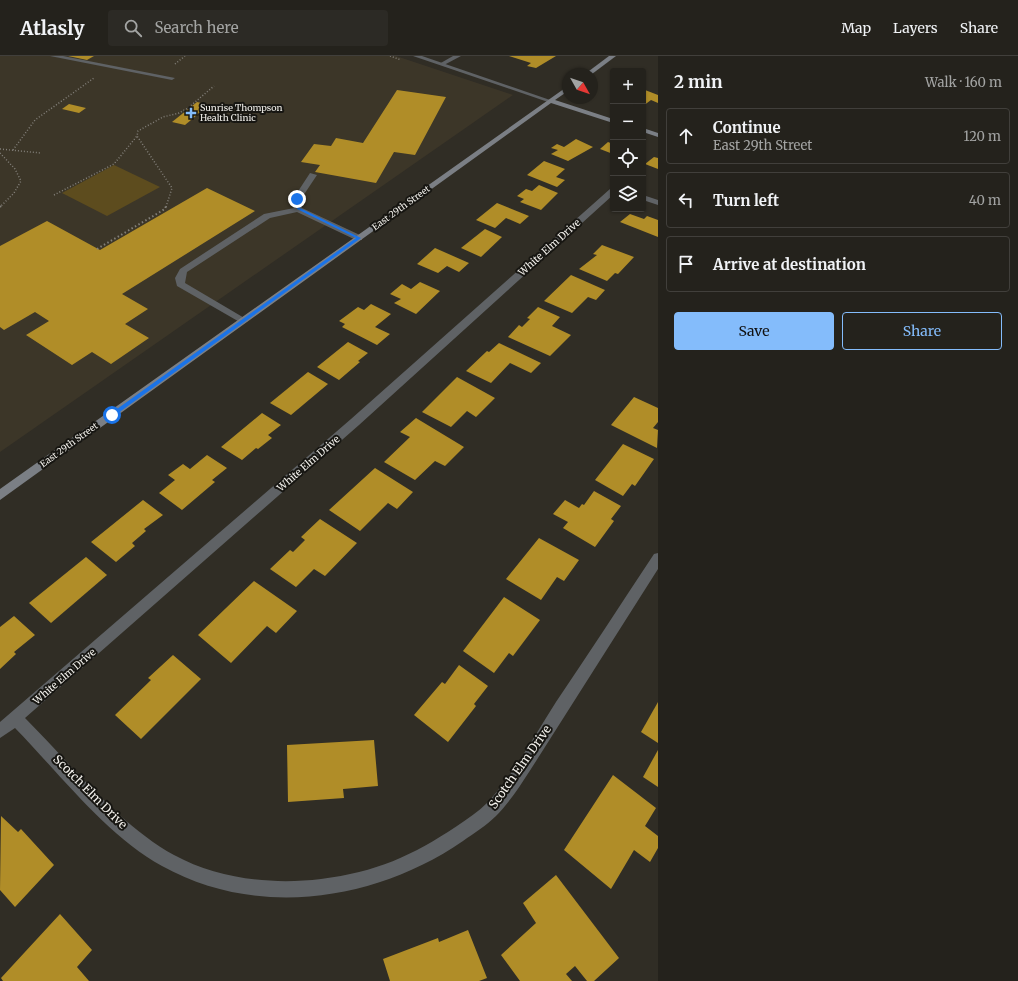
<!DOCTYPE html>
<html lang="en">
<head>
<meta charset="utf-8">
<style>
	body { margin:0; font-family:Merriweather,serif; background:#2c2a25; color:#f1f3f6 }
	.controls { position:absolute; right:12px; top:12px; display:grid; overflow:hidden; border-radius:4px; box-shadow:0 1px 3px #0004 }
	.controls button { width:36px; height:36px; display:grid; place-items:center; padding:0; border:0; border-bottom:1px solid #413f3b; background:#24221c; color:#f1f3f6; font:20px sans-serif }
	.compass { position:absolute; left:562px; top:12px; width:36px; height:36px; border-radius:50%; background:#24221c; box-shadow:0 1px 3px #0004; rotate:130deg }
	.stop { position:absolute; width:12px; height:12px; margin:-9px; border:3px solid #1a73e8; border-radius:50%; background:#fff }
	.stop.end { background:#1a73e8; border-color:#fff; box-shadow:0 1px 4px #0008 }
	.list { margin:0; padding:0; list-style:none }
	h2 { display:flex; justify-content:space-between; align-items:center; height:52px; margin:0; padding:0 16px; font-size:17px }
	h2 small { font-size:13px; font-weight:400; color:#a3a4a3 }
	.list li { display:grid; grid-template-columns:26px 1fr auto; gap:12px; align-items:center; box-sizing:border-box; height:56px; margin:0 8px 8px; padding:0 8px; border:1px solid #413f3b; border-radius:4px }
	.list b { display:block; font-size:15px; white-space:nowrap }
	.list p { margin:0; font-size:13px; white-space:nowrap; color:#a3a4a3 }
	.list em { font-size:13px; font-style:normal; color:#a3a4a3 }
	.actions { display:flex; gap:8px; padding:12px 16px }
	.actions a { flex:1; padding:9px 0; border:1px solid #84bcfb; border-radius:4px; text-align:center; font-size:14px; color:#84bcfb }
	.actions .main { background:#84bcfb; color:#111 }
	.icon { flex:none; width:22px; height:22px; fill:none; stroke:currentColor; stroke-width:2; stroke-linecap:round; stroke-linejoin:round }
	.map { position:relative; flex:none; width:658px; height:925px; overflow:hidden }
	header { display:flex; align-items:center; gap:24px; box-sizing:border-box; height:56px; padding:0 20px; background:#24221c; border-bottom:1px solid #413f3b }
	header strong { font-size:19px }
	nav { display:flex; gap:22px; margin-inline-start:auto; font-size:14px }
	.search { width:280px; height:36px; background:#2c2a25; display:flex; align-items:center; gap:10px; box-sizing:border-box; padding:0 14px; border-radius:4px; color:#a3a4a3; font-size:15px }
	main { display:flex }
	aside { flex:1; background:#24221c }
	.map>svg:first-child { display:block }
</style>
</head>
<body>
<header>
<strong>Atlasly</strong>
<div class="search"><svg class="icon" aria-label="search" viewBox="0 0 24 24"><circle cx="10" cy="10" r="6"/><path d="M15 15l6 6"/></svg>Search here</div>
<nav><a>Map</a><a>Layers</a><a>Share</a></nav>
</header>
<main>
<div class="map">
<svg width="658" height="925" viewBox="0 0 658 925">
	<rect width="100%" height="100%" fill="#302d25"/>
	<path fill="#3c3628" d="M 0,0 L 396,0 L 513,39 L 0,396 Z"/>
	<path fill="#5d4c1e" d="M 114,109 L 160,131 L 107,160 L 62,137 Z"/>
	<g fill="#b08d28">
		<path d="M 68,0 L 94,0 L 87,4 Z"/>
		<path d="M 509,0 L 556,0 L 536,12 L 527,10 L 531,7 Z"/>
		<path d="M 397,34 L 446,41 L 415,99 L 394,96 L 376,127 L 315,116 L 320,109 L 301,106 L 314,88 L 331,90 L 336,82 L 363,87 Z"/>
		<path d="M 645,34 L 658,39 L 658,47 L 651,44 L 643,50 L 643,35 Z"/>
		<path d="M 197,46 L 209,49 L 185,69 L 172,66 Z"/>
		<path d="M 69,48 L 86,52 L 79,57 L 62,53 Z"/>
		<path d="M 576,83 L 593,91 L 568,105 L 551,98 L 558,94 L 551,92 L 557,88 L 564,91 Z"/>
		<path d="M 608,86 L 613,88 L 613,98 L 600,93 Z"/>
		<path d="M 654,101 L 658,102 L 658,113 L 645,108 Z"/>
		<path d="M 544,105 L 565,113 L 556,121 L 565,124 L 557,131 L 527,119 Z"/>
		<path d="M 539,129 L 558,137 L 541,154 L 520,146 L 524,143 L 517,140 L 526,133 L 532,135 Z"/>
		<path d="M 207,132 L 255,155 L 122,238 L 148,253 L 125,268 L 149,282 L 111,308 L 92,296 L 72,309 L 26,279 L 49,265 L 35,256 L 4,274 L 0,271 L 0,190 L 47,165 L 100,194 Z"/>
		<path d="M 497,147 L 529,160 L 520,168 L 506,162 L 495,172 L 476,164 Z"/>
		<path d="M 630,158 L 644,163 L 647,160 L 658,164 L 658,181 L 620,166 Z"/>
		<path d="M 485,173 L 502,181 L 481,201 L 461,192 Z"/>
		<path d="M 602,189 L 634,201 L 618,218 L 615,217 L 607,225 L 579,213 L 597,199 L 593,198 Z"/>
		<path d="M 435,192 L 469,207 L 459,216 L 447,210 L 438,217 L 417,208 Z"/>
		<path d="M 571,219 L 605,234 L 596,244 L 588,241 L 572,257 L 544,245 Z"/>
		<path d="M 420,226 L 440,235 L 416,258 L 394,247 L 401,243 L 390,238 L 402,228 L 411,233 Z"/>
		<path d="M 371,248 L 391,258 L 375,271 L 390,278 L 377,289 L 342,271 L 345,268 L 339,265 L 358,251 L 364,254 Z"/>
		<path d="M 538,251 L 560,261 L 552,270 L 571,279 L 550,300 L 508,281 L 519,269 L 522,271 L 530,263 L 527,262 Z"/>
		<path d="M 348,286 L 368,297 L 358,305 L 360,306 L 339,324 L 317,311 Z"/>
		<path d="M 499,287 L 541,307 L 531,317 L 510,307 L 491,327 L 466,315 L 487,295 L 489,296 Z"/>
		<path d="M 308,316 L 328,328 L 291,359 L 270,347 Z"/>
		<path d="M 457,321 L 495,342 L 476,361 L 467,355 L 451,371 L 422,356 Z"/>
		<path d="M 634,341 L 658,352 L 658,366 L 653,372 L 658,374 L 657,392 L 611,369 Z"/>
		<path d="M 262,357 L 281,369 L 268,379 L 272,382 L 258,393 L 256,392 L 242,404 L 221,391 Z"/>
		<path d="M 416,362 L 464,391 L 445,410 L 435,405 L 415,424 L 384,406 L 410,381 L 400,376 Z"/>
		<path d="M 623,388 L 654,403 L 635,430 L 632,428 L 623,440 L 595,424 Z"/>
		<path d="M 207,399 L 227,412 L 212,424 L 215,426 L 182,454 L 159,437 L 175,424 L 168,419 L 183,408 L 190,413 Z"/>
		<path d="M 375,412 L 413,436 L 397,453 L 388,447 L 360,475 L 329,454 Z"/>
		<path d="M 594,435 L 621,450 L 611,463 L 614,465 L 595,491 L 563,472 L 568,466 L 553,458 L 565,444 L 579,452 L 582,448 L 584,449 Z"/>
		<path d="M 143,444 L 163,459 L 144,473 L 146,475 L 132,487 L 135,490 L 116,506 L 91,486 Z"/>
		<path d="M 320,463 L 357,487 L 325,520 L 314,513 L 296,531 L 270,513 L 290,494 L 293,496 L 305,484 L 301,481 Z"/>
		<path d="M 539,482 L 579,504 L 564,525 L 557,521 L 541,544 L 506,523 Z"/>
		<path d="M 86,501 L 107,519 L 51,567 L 29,547 Z"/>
		<path d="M 254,525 L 297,555 L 276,577 L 267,570 L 231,607 L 198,579 Z"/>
		<path d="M 504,541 L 540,564 L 513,600 L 509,597 L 494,617 L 463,595 Z"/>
		<path d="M 14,560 L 35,579 L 14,596 L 16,598 L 0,613 L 0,571 Z"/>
		<path d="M 173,599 L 201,623 L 141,683 L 115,659 L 151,624 L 148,622 Z"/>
		<path d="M 459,609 L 488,630 L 474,648 L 476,650 L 448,686 L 414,659 L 442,626 L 445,628 Z"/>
		<path d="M 658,646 L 658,687 L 641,676 Z"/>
		<path d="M 374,684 L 378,730 L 343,733 L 344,742 L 288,746 L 287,689 Z"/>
		<path d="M 658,694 L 658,731 L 643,721 Z"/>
		<path d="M 613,719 L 656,752 L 645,770 L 658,780 L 658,792 L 650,806 L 634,794 L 611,833 L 564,794 Z"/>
		<path d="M 1,760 L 18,776 L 21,773 L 54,809 L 15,851 L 0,834 Z"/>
		<path d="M 556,819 L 619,902 L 594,925 L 587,925 L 575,910 L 566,918 L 572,925 L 520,925 L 501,899 L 536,867 L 523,847 Z"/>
		<path d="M 60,858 L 92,894 L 77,911 L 89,925 L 3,925 L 1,922 Z"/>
		<path d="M 468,874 L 487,922 L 479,925 L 390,925 L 383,903 L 438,882 L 439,886 Z"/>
	</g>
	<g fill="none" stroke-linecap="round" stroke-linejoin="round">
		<g stroke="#827f79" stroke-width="1.5" stroke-dasharray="1 2" stroke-linecap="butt">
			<path d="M 390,0 L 401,4"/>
			<path d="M 175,8 L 185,0"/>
			<path d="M 0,93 L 41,97"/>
			<path d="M 13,94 L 35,64 L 94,22"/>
			<path d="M 0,97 L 15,113 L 21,125 L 14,137 L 0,151"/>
			<path d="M 54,139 L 114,108 L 137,80"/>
			<path d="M 166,151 L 172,132 L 137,80 L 138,75 L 163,61 L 179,57 L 188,52 L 214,30"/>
		</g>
		<g stroke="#827f79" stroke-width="2" stroke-dasharray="1.5 2.5" stroke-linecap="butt">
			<path d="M 0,151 L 1,150"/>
			<path d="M 97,193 L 165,153 L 166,150"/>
		</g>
		<g fill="#5f6265" fill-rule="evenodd">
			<path d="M 50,0 L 63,0 L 175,22 L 172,24 Z"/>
			<path d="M 453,0 L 461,0 L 444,9 L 439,8 Z"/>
			<path d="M 310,117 L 317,119 L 301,143 L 302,152 L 362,180 L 362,184 L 356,184 L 297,156 L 270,162 L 187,216 L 185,227 L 246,263 L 248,265 L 243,268 L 177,230 L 175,222 L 180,213 L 264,158 L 294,152 L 293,143 Z"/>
		</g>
		<g fill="#5f6265" fill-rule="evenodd">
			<path d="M 413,0 L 422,0 L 553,45 L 548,46 Z"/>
			<path d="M 610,133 L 613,133 L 613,139 L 359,369 L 25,662 C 70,707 119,769 174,799 C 218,823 272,829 321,823 C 376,816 412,800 457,770 C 467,763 478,756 487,747 C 515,717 534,680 556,646 C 589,597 621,548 654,498 L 658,497 L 658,513 L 531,713 C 520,730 509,747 496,760 C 486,770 474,777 463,785 C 376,845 257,863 162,810 C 107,780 59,717 15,672 L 0,682 L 0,666 L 351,363 Z"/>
			<path d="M 643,139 L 658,144 L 658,149 L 643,144 Z"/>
		</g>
		<g fill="#7b7f85" fill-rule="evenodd">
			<path d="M 609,0 L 616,0 L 592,18 L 585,18 Z"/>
			<path d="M 568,30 L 568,35 L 555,44 L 613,63 L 613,67 L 551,47 L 0,444 L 0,433 Z"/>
			<path d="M 643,72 L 658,77 L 658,81 L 643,76 Z"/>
		</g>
	</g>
	<path fill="#1a73e8" d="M 297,141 L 299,143 L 300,152 L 361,182 L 114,360 L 110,360 L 110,358 L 356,182 L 297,153 L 295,143 Z"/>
	<path fill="#84bcfb" stroke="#171612" stroke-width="1.5" d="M189 51h4v4h4v4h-4v4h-4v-4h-4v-4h4z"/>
	<g text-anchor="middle" stroke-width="4" stroke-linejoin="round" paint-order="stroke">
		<g font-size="9" fill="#f2f0eb" stroke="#171612" text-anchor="start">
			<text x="200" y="55">Sunrise Thompson<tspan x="200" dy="10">Health Clinic</tspan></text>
		</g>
		<g font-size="9" fill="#f2f0eb" stroke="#171612">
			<text transform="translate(401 152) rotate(-36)" y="3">East 29th Street</text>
			<text transform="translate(69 389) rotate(-36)" y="3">East 29th Street</text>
		</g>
		<g font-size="10" fill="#f2f0eb" stroke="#171612">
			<text transform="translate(549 191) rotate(-42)" y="4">White Elm Drive</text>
			<text transform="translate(308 407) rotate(-41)" y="4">White Elm Drive</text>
			<text transform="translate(64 620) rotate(-41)" y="4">White Elm Drive</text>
		</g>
		<g font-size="12" fill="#f2f0eb" stroke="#171612">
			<text transform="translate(520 711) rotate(-55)" y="4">Scotch Elm Drive</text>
			<text transform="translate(90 736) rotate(45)" y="4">Scotch Elm Drive</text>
		</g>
	</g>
</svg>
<div class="controls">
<button>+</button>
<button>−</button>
<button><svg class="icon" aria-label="locate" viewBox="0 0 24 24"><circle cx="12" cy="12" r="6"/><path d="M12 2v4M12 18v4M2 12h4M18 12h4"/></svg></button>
<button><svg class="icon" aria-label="layers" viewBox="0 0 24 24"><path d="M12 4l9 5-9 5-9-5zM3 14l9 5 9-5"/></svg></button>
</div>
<svg class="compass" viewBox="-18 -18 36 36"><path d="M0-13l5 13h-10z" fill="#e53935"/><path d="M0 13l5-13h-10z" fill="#a3a4a3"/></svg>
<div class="stop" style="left:112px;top:359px"></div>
<div class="stop end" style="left:297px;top:143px"></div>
</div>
<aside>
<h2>2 min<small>Walk · 160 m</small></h2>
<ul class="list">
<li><svg class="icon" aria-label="ahead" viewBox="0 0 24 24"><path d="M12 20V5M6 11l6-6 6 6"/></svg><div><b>Continue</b><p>East 29th Street</p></div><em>120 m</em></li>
<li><svg class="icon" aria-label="left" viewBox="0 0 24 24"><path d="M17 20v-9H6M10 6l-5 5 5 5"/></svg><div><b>Turn left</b></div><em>40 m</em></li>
<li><svg class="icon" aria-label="arrive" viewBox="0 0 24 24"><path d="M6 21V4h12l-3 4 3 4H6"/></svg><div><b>Arrive at destination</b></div></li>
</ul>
<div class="actions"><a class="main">Save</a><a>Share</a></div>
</aside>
</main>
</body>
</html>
